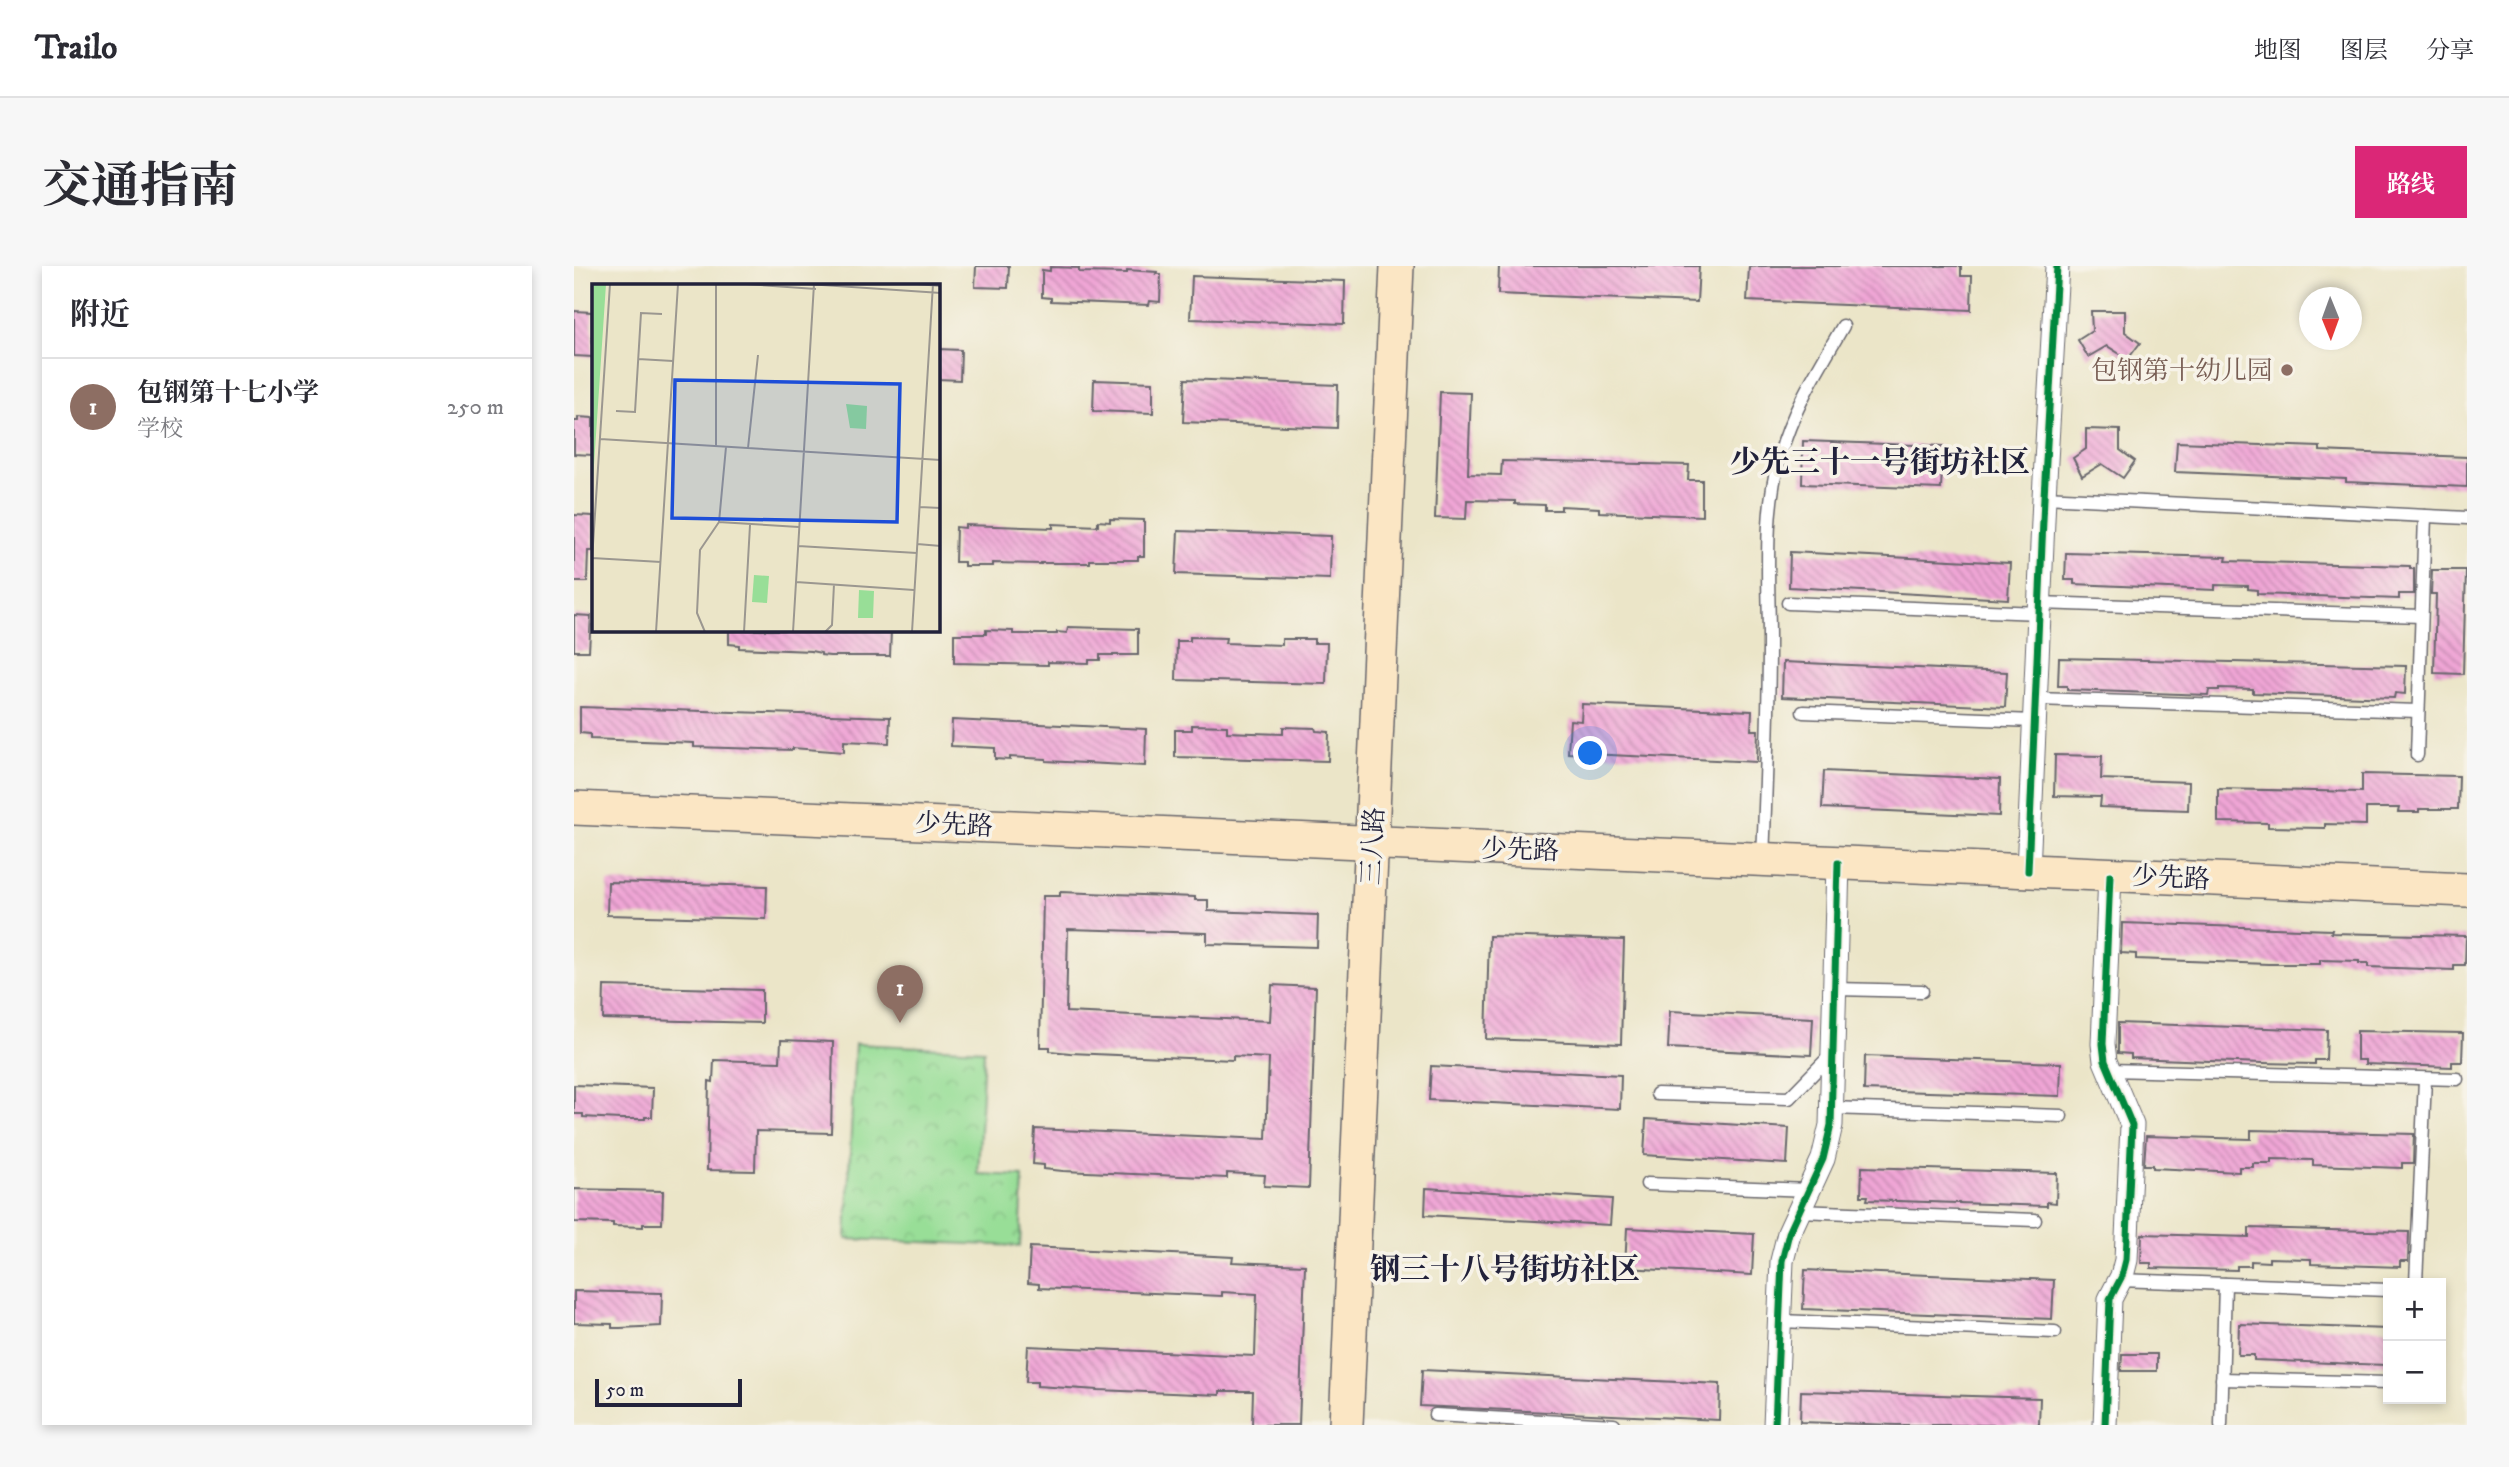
<!DOCTYPE html>
<html lang="zh">
<head>
<meta charset="utf-8">
<style>
	body { margin:0; font-family:"IM FELL DW Pica","Noto Serif SC",serif; background:#f7f7f7; color:#2b2b33 }
	.controls { position:absolute; right:21px; bottom:21px; display:grid; overflow:hidden; border-radius:0px; box-shadow:0 4px 10px #0003 }
	.controls button { width:63px; height:63px; display:grid; place-items:center; padding:0; border:0; border-bottom:2px solid #e1e1e2; background:#fff; color:#2b2b33; font:35px sans-serif }
	.compass { position:absolute; left:1725px; top:21px; width:63px; height:63px; border-radius:50%; background:#fff; box-shadow:0 4px 10px #0003; rotate:179deg }
	.scale { position:absolute; left:21px; bottom:18px; width:147px; box-sizing:border-box; padding-left:7px; border:4px solid #22223b; border-top:0; font-size:19px; line-height:24px; white-space:nowrap; color:#22223b; -webkit-text-stroke:5px #f7f3e8; paint-order:stroke }
	.you { position:absolute; left:1017px; top:488px; width:24px; height:24px; margin:-18px; border:5px solid #fff; border-radius:50%; background:#1a73e8; box-shadow:0 0 0 10px #1a73e833 }
	.badge { display:grid; place-items:center; width:46px; height:46px; border-radius:50%; background:#db2777; color:#fff; font-size:23px; font-weight:700 }
	.pin { position:absolute; translate:-50% -58px; filter:drop-shadow(0 2px 4px #0008) }
	.pin::after { content:''; position:absolute; top:37px; width:24px; height:21px; background:inherit; clip-path:polygon(0 0,100% 0,50% 100%) }
	.list { margin:0; padding:0; list-style:none }
	h2 { display:flex; justify-content:space-between; align-items:center; height:91px; margin:0; padding:0 28px; font-size:30px }
	h2 small { font-size:23px; font-weight:400; color:#7c7c81 }
	.list li { display:grid; grid-template-columns:46px 1fr auto; gap:21px; align-items:center; box-sizing:border-box; height:98px; padding:0 28px; border-top:2px solid #e1e1e2 }
	.list b { display:block; font-size:26px; white-space:nowrap }
	.list p { margin:0; font-size:23px; white-space:nowrap; color:#7c7c81 }
	.list em { font-size:23px; font-style:normal; color:#7c7c81 }
	.map { position:relative; flex:none; width:1893px; height:1159px; overflow:hidden; border-radius:0px }
	header { display:flex; align-items:center; gap:42px; box-sizing:border-box; height:98px; padding:0 35px; background:#fff; border-bottom:2px solid #e1e1e2 }
	header strong { font-size:33px }
	nav { display:flex; gap:38px; margin-inline-start:auto; font-size:24px }
	.intro { display:flex; align-items:center; justify-content:space-between; box-sizing:border-box; height:168px; padding:0 42px }
	h1 { margin:0; font-size:49px }
	.button { padding:18px 32px; border-radius:0px; background:#db2777; color:#fff; font-size:24px; font-weight:700 }
	main { display:flex; gap:42px; padding:0 42px }
	aside { flex:1; background:#fff; border-radius:0px; box-shadow:0 4px 10px #0003 }
	.map>svg:first-child { display:block }
</style>
</head>
<body>
<header>
<strong>Trailo</strong>
<nav><a>地图</a><a>图层</a><a>分享</a></nav>
</header>
<div class="intro"><h1>交通指南</h1><a class="button">路线</a></div>
<main>
<aside>
<h2>附近<small></small></h2>
<ul class="list">
<li><span class="badge" style="background:#8d6e63">1</span><div><b>包钢第十七小学</b><p>学校</p></div><em>250 m</em></li>
</ul>
</aside>
<div class="map">
<svg width="1893" height="1159" viewBox="0 0 1893 1159">
	<defs>
		<pattern id="park-crowns" width="20" height="18" patternUnits="userSpaceOnUse" patternTransform="scale(1.75)"><rect width="20" height="18" fill="#98de97"/><path d="M2 6a3 3 0 1 1 6 0M12 15a3 3 0 1 1 6 0" fill="none" stroke="#83be83"/></pattern>
		<pattern id="building-back-hatch" width="6" height="6" patternUnits="userSpaceOnUse" patternTransform="scale(1.75)"><rect width="6" height="6" fill="#f0a6d6"/><path d="M-1 5l2 2M0 0l6 6M5-1l2 2" fill="none" stroke="#c287af"/></pattern>
	</defs>
	<rect width="100%" height="100%" fill="#f7f3e8"/>
	<filter id="ink" filterUnits="userSpaceOnUse"><feTurbulence type="fractalNoise" baseFrequency=".0143" numOctaves="2"/><feDisplacementMap in="SourceGraphic" scale="14" xChannelSelector="R" yChannelSelector="G"/><feConvolveMatrix kernelMatrix="1 2 1 2 8 2 1 2 1" color-interpolation-filters="sRGB"/></filter>
	<filter id="wash" filterUnits="userSpaceOnUse"><feTurbulence type="fractalNoise" baseFrequency=".00686" numOctaves="4" result="noise"/><feDisplacementMap in="SourceGraphic" scale="28" xChannelSelector="R" yChannelSelector="G"/><feGaussianBlur stdDeviation="1.57" result="paint"/><feColorMatrix in="noise" values="0 0 0 0 0 0 0 0 0 0 0 0 0 0 0 0 0 1.4 0 .05"/><feComposite in="paint" operator="in"/></filter>
	<g filter="url(#wash)">
		<rect width="100%" height="100%" fill="#ebe5c8"/>
		<path fill="url(#park-crowns)" stroke="#5d8069" stroke-width="2" d="M 281,778 L 410,784 L 404,908 L 449,910 L 446,980 L 272,973 Z"/>
		<g id="blocks">
			<g fill="url(#building-back-hatch)">
				<path d="M 402,0 L 435,0 L 434,22 L 401,21 Z"/>
				<path d="M 925,0 L 1125,0 L 1123,36 L 924,28 Z"/>
				<path d="M 1188,0 L 1387,0 L 1387,10 L 1398,10 L 1397,44 L 1173,35 L 1175,1 Z"/>
				<path d="M 476,1 L 505,2 L 505,6 L 553,7 L 553,4 L 583,6 L 582,8 L 587,8 L 586,36 L 576,35 L 575,39 L 477,35 L 477,32 L 468,31 L 468,4 L 476,5 Z"/>
				<path d="M 618,10 L 771,15 L 770,58 L 616,53 Z"/>
				<path d="M 0,45 L 18,46 L 19,91 L 0,90 Z"/>
				<path d="M 1517,45 L 1551,45 L 1551,66 L 1566,77 L 1554,93 L 1533,80 L 1514,91 L 1504,74 L 1518,65 Z"/>
				<path d="M 364,83 L 387,84 L 386,114 L 364,113 Z"/>
				<path d="M 611,113 L 764,119 L 763,162 L 609,156 Z"/>
				<path d="M 520,114 L 579,116 L 579,147 L 519,145 Z"/>
				<path d="M 866,126 L 897,127 L 894,208 L 927,209 L 928,195 L 1115,199 L 1114,214 L 1128,214 L 1128,250 L 1025,246 L 1025,242 L 987,240 L 987,244 L 971,244 L 971,239 L 941,238 L 941,235 L 893,234 L 892,253 L 861,252 Z"/>
				<path d="M 4,151 L 19,152 L 19,189 L 0,188 L 0,155 L 4,155 Z"/>
				<path d="M 1512,163 L 1546,164 L 1546,184 L 1561,195 L 1549,212 L 1528,198 L 1508,210 L 1499,192 L 1512,183 Z"/>
				<path d="M 1229,175 L 1369,180 L 1367,223 L 1228,218 Z"/>
				<path d="M 1603,176 L 1746,181 L 1746,185 L 1893,191 L 1893,221 L 1772,216 L 1772,213 L 1601,206 Z"/>
				<path d="M 0,249 L 19,250 L 19,285 L 14,285 L 13,316 L 0,316 Z"/>
				<path d="M 536,253 L 570,254 L 570,290 L 564,290 L 564,294 L 516,294 L 516,297 L 467,297 L 467,298 L 419,297 L 419,300 L 390,300 L 390,296 L 381,296 L 382,261 L 391,262 L 391,259 L 479,262 L 479,258 L 524,260 L 524,255 L 536,256 Z"/>
				<path d="M 604,265 L 757,270 L 756,313 L 602,308 Z"/>
				<path d="M 1216,286 L 1436,297 L 1434,333 L 1215,321 Z"/>
				<path d="M 1492,287 L 1653,291 L 1652,295 L 1836,300 L 1836,303 L 1840,303 L 1840,328 L 1825,328 L 1825,333 L 1683,328 L 1683,324 L 1674,323 L 1674,320 L 1641,319 L 1641,324 L 1500,318 L 1500,314 L 1491,314 Z"/>
				<path d="M 1858,304 L 1892,304 L 1889,408 L 1860,407 L 1862,328 L 1857,328 Z"/>
				<path d="M 0,349 L 17,350 L 15,385 L 0,385 Z"/>
				<path d="M 494,361 L 564,363 L 564,389 L 526,389 L 526,394 L 515,394 L 515,397 L 474,396 L 474,399 L 380,397 L 380,368 L 412,368 L 412,364 L 439,365 L 439,368 L 483,368 L 483,366 L 493,367 Z"/>
				<path d="M 155,364 L 317,364 L 316,390 L 256,390 L 247,389 L 247,387 L 237,385 L 165,382 L 165,379 L 155,378 Z"/>
				<path d="M 616,371 L 652,372 L 651,377 L 708,379 L 708,373 L 740,373 L 740,377 L 753,377 L 752,418 L 602,414 L 603,375 L 616,375 Z"/>
				<path d="M 1485,392 L 1832,400 L 1831,428 L 1821,427 L 1820,432 L 1679,427 L 1679,423 L 1645,422 L 1645,424 L 1635,424 L 1634,429 L 1493,424 L 1493,420 L 1484,420 Z"/>
				<path d="M 1209,396 L 1433,406 L 1431,441 L 1208,431 Z"/>
				<path d="M 1008,438 L 1178,445 L 1177,464 L 1184,464 L 1183,496 L 994,487 L 996,454 L 1007,455 Z"/>
				<path d="M 6,441 L 316,451 L 315,477 L 270,475 L 270,486 L 219,482 L 219,484 L 120,481 L 120,477 L 16,473 L 16,468 L 6,467 Z"/>
				<path d="M 378,454 L 572,463 L 571,500 L 472,495 L 472,493 L 436,491 L 436,494 L 421,493 L 421,482 L 377,480 Z"/>
				<path d="M 618,459 L 653,460 L 653,466 L 709,468 L 709,461 L 741,462 L 742,465 L 755,466 L 754,495 L 601,491 L 601,464 L 618,464 Z"/>
				<path d="M 1481,489 L 1528,490 L 1527,513 L 1615,516 L 1614,544 L 1526,541 L 1527,531 L 1480,530 Z"/>
				<path d="M 1250,505 L 1426,513 L 1425,550 L 1248,542 Z"/>
				<path d="M 1788,508 L 1885,510 L 1884,543 L 1845,543 L 1845,546 L 1824,546 L 1825,542 L 1792,542 L 1792,559 L 1751,558 L 1751,562 L 1694,561 L 1694,557 L 1644,556 L 1644,523 L 1788,526 Z"/>
				<path d="M 34,616 L 193,620 L 192,653 L 33,649 Z"/>
				<path d="M 486,626 L 621,631 L 621,634 L 634,634 L 634,645 L 744,649 L 743,681 L 633,678 L 633,667 L 494,663 L 492,746 L 696,755 L 698,719 L 742,721 L 735,922 L 690,920 L 691,909 L 653,907 L 653,912 L 489,905 L 470,903 L 470,899 L 459,898 L 461,863 L 692,873 L 695,792 L 659,790 L 659,794 L 496,787 L 476,785 L 476,781 L 466,781 L 469,630 L 486,630 Z"/>
				<path d="M 1548,657 L 1758,664 L 1757,667 L 1892,670 L 1891,699 L 1880,699 L 1880,704 L 1794,701 L 1794,697 L 1785,697 L 1785,695 L 1746,694 L 1746,698 L 1694,698 L 1562,693 L 1562,688 L 1547,687 Z"/>
				<path d="M 915,670 L 1050,674 L 1047,778 L 912,773 Z"/>
				<path d="M 30,720 L 188,724 L 188,757 L 29,753 Z"/>
				<path d="M 1096,745 L 1239,752 L 1237,789 L 1094,782 Z"/>
				<path d="M 1544,757 L 1753,764 L 1752,794 L 1741,794 L 1741,798 L 1689,797 L 1557,792 L 1557,788 L 1544,787 Z"/>
				<path d="M 1783,765 L 1889,767 L 1888,796 L 1878,796 L 1878,801 L 1791,798 L 1791,794 L 1783,794 Z"/>
				<path d="M 207,774 L 259,776 L 257,867 L 182,865 L 181,905 L 133,904 L 135,815 L 139,816 L 140,794 L 206,796 Z"/>
				<path d="M 1291,790 L 1487,797 L 1486,830 L 1290,824 Z"/>
				<path d="M 857,800 L 1047,809 L 1046,843 L 855,834 Z"/>
				<path d="M 0,819 L 79,822 L 78,851 L 71,851 L 71,853 L 46,853 L 9,851 L 9,848 L 0,848 Z"/>
				<path d="M 1072,853 L 1215,862 L 1213,898 L 1070,889 Z"/>
				<path d="M 1677,864 L 1840,868 L 1839,897 L 1828,897 L 1828,902 L 1739,899 L 1739,894 L 1697,893 L 1697,897 L 1679,897 L 1679,901 L 1665,901 L 1665,906 L 1579,902 L 1579,899 L 1570,899 L 1572,870 L 1677,873 Z"/>
				<path d="M 1288,901 L 1483,907 L 1482,937 L 1473,936 L 1473,940 L 1293,934 L 1294,930 L 1287,930 Z"/>
				<path d="M 852,922 L 1038,933 L 1036,959 L 851,949 Z"/>
				<path d="M 0,923 L 89,925 L 88,958 L 69,958 L 69,961 L 39,960 L 39,957 L 0,956 Z"/>
				<path d="M 1053,962 L 1180,968 L 1178,1009 L 1051,1002 Z"/>
				<path d="M 1675,962 L 1835,966 L 1834,995 L 1826,995 L 1826,1001 L 1737,998 L 1737,993 L 1695,992 L 1695,996 L 1677,995 L 1677,1000 L 1663,1000 L 1663,1004 L 1577,1002 L 1577,997 L 1567,997 L 1568,968 L 1675,971 Z"/>
				<path d="M 456,981 L 659,991 L 658,996 L 731,999 L 725,1159 L 678,1159 L 679,1125 L 646,1125 L 646,1129 L 524,1124 L 463,1120 L 463,1116 L 452,1116 L 454,1080 L 681,1090 L 683,1028 L 648,1026 L 648,1030 L 465,1022 L 465,1018 L 454,1017 Z"/>
				<path d="M 1231,1004 L 1480,1014 L 1478,1053 L 1229,1043 Z"/>
				<path d="M 0,1025 L 88,1027 L 87,1060 L 46,1062 L 38,1062 L 38,1058 L 0,1057 Z"/>
				<path d="M 1665,1058 L 1814,1063 L 1814,1094 L 1812,1099 L 1680,1094 L 1680,1089 L 1664,1089 Z"/>
				<path d="M 1548,1088 L 1583,1088 L 1583,1105 L 1547,1105 Z"/>
				<path d="M 848,1104 L 1146,1118 L 1145,1154 L 846,1140 Z"/>
				<path d="M 1227,1125 L 1466,1132 L 1465,1159 L 1323,1159 L 1226,1156 Z"/>
			</g>
		</g>
	</g>
	<g filter="url(#ink)">
		<use href="#blocks" fill-opacity="0" stroke="#68666c" stroke-width="2"/>
		<g fill="none" stroke-linecap="round" stroke-linejoin="round">
			<g stroke="#68666c" stroke-width="15">
				<g id="service">
					<path d="M 1470,231 L 1893,252"/>
					<path d="M 1214,337 L 1465,347"/>
					<path d="M 1465,337 L 1847,350"/>
					<path d="M 1461,433 L 1844,445"/>
					<path d="M 1229,446 L 1460,455"/>
					<path d="M 1843,489 L 1851,250"/>
					<path d="M 1189,593 C 1192,520 1195,447 1195,375 C 1195,314 1189,248 1206,189 C 1219,142 1245,102 1269,60"/>
					<path d="M 1261,723 L 1348,725"/>
					<path d="M 1535,804 L 1883,813"/>
					<path d="M 1083,828 L 1215,832 L 1257,789"/>
					<path d="M 1257,842 L 1487,850"/>
					<path d="M 1073,918 L 1234,924"/>
					<path d="M 1224,945 L 1461,954"/>
					<path d="M 1545,1014 L 1814,1024"/>
					<path d="M 1842,1017 L 1851,813"/>
					<path d="M 1206,1055 L 1481,1066"/>
					<path d="M 1648,1113 L 1814,1117"/>
					<path d="M 861,1149 L 1040,1159"/>
					<path d="M 1647,1159 L 1651,1018"/>
				</g>
			</g>
			<g stroke="#68666c" stroke-width="25">
				<g id="minor">
					<path d="M 1454,605 L 1470,231 L 1483,0"/>
					<path d="M 1201,1159 L 1208,995 L 1215,967 L 1249,893 L 1257,859 L 1264,597"/>
					<path d="M 1531,1159 L 1536,1033 L 1548,1010 L 1552,994 L 1558,859 L 1531,795 L 1529,778 L 1536,609"/>
				</g>
			</g>
			<g stroke="#68666c" stroke-width="36">
				<g id="secondary">
					<path d="M 0,542 L 1893,624"/>
					<path d="M 772,1159 L 823,0"/>
				</g>
			</g>
			<use href="#service" stroke="#fff" stroke-width="12"/>
			<use href="#minor" stroke="#fff" stroke-width="23"/>
			<use href="#secondary" stroke="#fbe6c4" stroke-width="33"/>
			<g stroke="#f7f3e8" stroke-width="11">
				<g id="cycleway">
					<path d="M 1454,605 L 1470,231 L 1483,0"/>
					<path d="M 1201,1159 L 1208,995 L 1215,967 L 1249,893 L 1257,859 L 1264,597"/>
					<path d="M 1531,1159 L 1536,1033 L 1548,1010 L 1552,994 L 1558,859 L 1531,795 L 1529,778 L 1536,609"/>
				</g>
			</g>
			<use href="#cycleway" stroke="#00873e" stroke-width="7"/>
		</g>
	</g>
	<circle fill="#8d6e63" stroke="#f7f3e8" stroke-width="2.5" cx="1713" cy="104" r="7"/>
	<g text-anchor="middle" stroke-width="7" stroke-linejoin="round" paint-order="stroke">
		<g font-size="26" fill="#785e54" stroke="#f7f3e8" text-anchor="end">
			<text x="1699" y="113">包钢第十幼儿园</text>
		</g>
		<g font-size="26" fill="#22223b" stroke="#f7f3e8">
			<text transform="translate(380 558) rotate(3)" y="9">少先路</text>
			<text transform="translate(798 580) rotate(-87)" y="9">三八路</text>
			<text transform="translate(946 583) rotate(2)" y="9">少先路</text>
			<text transform="translate(1597 611) rotate(3)" y="9">少先路</text>
		</g>
		<g font-size="30" font-weight="bold" fill="#22223b" stroke="#f7f3e8">
			<text x="1306" y="206">少先三十一号街坊社区</text>
			<text x="931" y="1013">钢三十八号街坊社区</text>
		</g>
	</g>
	<g transform="translate(18 18)">
		<rect width="348" height="348" fill="#ebe5c8"/>
		<path d="M 162,291 L 177,292 L 175,319 L 160,318 Z" fill="#98de97"/>
		<path d="M 0,0 L 14,0 L 0,211 ZM 254,120 L 275,122 L 274,145 L 258,144 ZM 267,306 L 282,307 L 281,334 L 266,334 Z" fill="#98de97"/>
		<path fill="none" stroke="#9b9790" stroke-width="2" d="M 154,0 L 224,5M 215,0 L 349,9M 325,0 L 349,2M 46,75 L 81,77M 24,127 L 43,128 L 49,29 L 70,30M 8,155 L 349,176M 124,162 L 124,0M 134,163 L 127,238 L 207,243M 156,164 L 166,71M 327,223 L 349,224M 325,260 L 349,262M 206,262 L 325,269M 0,274 L 69,278M 0,276 L 18,0M 204,298 L 322,306M 64,348 L 86,0M 113,348 L 105,329 L 108,266 L 127,238M 152,348 L 158,241M 201,348 L 222,0M 233,348 L 240,341 L 242,300M 320,348 L 341,0"/>
		<path fill="#1d4ed8" fill-opacity="0.15" stroke="#1d4ed8" stroke-width="3.5" d="M 83,96 L 308,100 L 305,238 L 80,234 Z"/>
		<rect width="348" height="348" fill="none" stroke="#22223b" stroke-width="3.5"/>
	</g>
</svg>
<div class="controls">
<button>+</button>
<button>−</button>
</div>
<svg class="compass" viewBox="-18 -18 36 36"><path d="M0-13l5 13h-10z" fill="#e53935"/><path d="M0 13l5-13h-10z" fill="#7c7c81"/></svg>
<div class="scale">50 m</div>
<div class="you"></div>
<div class="pin badge" style="left:326px;top:757px;background:#8d6e63">1</div>
</div>
</main>
</body>
</html>
